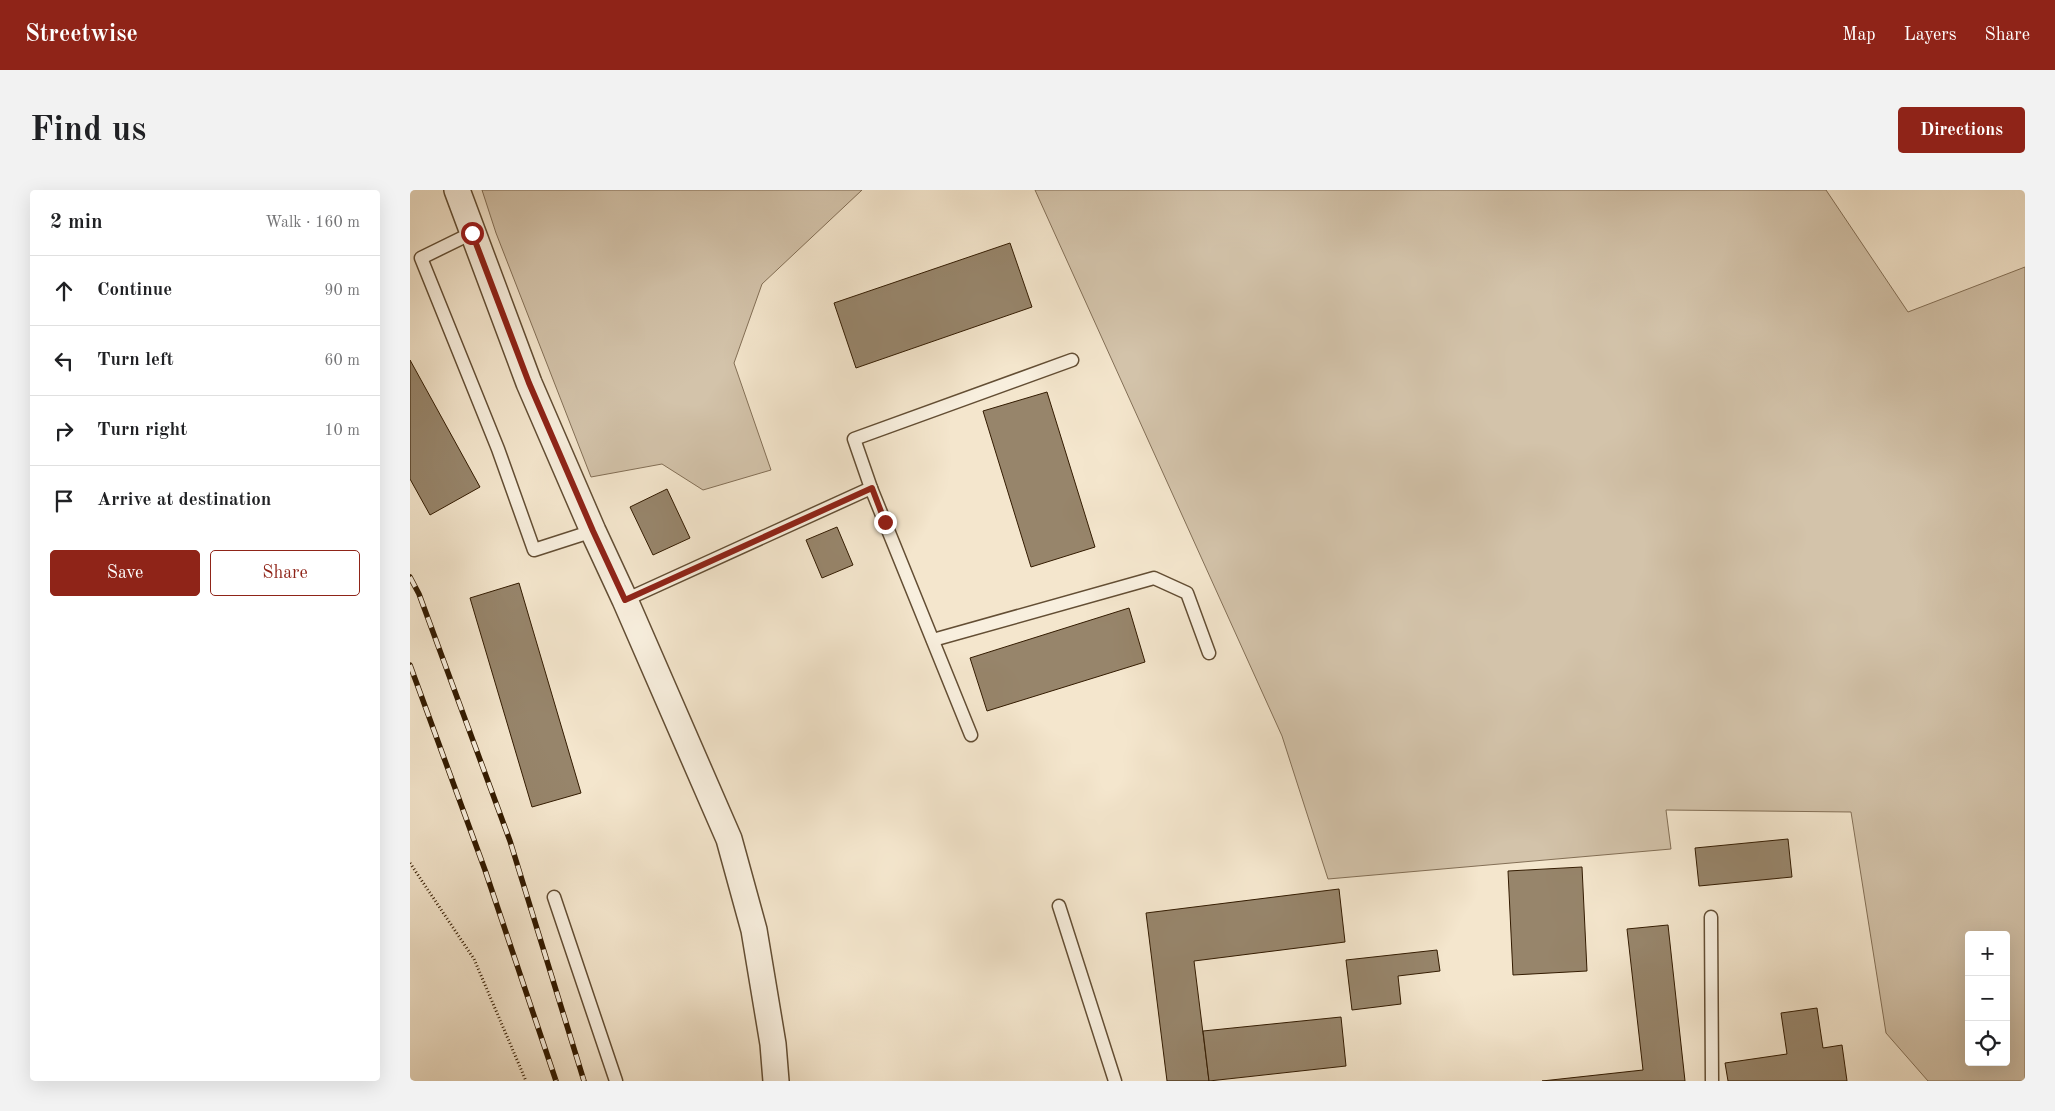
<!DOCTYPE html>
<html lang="en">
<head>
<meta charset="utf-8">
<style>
	body { margin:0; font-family:"Old Standard TT",serif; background:#f2f2f2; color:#202124 }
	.controls { position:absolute; right:15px; bottom:15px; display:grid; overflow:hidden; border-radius:5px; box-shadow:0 5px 20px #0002 }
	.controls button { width:45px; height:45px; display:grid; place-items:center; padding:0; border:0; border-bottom:1px solid #e0e0e0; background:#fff; color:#202124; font:25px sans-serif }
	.stop { position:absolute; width:15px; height:15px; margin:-11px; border:4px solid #8f2418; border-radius:50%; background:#fff }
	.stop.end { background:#8f2418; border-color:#fff; box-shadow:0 1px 5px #0008 }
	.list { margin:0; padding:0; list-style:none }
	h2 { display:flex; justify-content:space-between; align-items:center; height:65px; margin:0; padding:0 20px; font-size:21px }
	h2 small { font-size:16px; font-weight:400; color:#757577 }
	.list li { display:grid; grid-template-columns:32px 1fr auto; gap:15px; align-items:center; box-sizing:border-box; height:70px; padding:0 20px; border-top:1px solid #e0e0e0 }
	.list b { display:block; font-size:19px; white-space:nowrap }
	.list em { font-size:16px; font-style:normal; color:#757577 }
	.actions { display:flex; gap:10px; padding:15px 20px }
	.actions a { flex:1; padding:11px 0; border:1px solid #8f2418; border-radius:5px; text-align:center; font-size:18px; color:#8f2418 }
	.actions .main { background:#8f2418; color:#fff }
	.icon { flex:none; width:28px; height:28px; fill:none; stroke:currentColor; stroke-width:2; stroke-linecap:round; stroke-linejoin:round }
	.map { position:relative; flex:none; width:1615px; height:891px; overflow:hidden; border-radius:5px }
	header { display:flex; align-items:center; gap:30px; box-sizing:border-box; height:70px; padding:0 25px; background:#8f2418; color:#fff }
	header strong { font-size:24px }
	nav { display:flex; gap:28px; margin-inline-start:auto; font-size:18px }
	.intro { display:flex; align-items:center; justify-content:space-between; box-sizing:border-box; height:120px; padding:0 30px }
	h1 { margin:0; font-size:35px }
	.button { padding:12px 22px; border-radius:5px; background:#8f2418; color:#fff; font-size:18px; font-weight:700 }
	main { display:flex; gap:30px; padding:0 30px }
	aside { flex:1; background:#fff; border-radius:5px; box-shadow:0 5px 20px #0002 }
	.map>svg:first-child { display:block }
</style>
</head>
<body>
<header>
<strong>Streetwise</strong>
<nav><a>Map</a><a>Layers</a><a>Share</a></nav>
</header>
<div class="intro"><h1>Find us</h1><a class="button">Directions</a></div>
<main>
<aside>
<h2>2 min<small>Walk · 160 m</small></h2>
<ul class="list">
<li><svg class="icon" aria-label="ahead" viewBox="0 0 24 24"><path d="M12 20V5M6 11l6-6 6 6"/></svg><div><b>Continue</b></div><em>90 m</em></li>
<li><svg class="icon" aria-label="left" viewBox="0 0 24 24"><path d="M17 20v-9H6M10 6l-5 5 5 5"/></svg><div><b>Turn left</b></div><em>60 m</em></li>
<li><svg class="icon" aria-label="right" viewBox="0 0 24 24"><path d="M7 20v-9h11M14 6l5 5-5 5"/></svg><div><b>Turn right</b></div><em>10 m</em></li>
<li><svg class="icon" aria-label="arrive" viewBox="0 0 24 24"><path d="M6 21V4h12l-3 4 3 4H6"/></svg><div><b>Arrive at destination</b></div></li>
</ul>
<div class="actions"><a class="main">Save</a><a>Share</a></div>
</aside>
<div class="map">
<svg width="1615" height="891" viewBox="0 0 1615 891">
	<rect width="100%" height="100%" fill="#f4e6cd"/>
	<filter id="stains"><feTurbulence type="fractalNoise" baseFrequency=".004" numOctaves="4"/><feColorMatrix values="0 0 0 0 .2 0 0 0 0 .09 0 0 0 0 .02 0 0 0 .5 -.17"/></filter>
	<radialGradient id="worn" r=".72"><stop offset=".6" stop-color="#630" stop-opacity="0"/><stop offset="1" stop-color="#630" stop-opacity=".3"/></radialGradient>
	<g fill="#d3c3aa" stroke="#836f56" fill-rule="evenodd">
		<path d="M 72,0 L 452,0 L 352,94 L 324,173 L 361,280 L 293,300 L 252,274 L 181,287 L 86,43 Z"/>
		<path d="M 625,0 L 1416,0 L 1498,122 L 1615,77 L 1615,891 L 1518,891 L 1476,843 L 1441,622 L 1256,620 L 1261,659 L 918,689 L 872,546 ZM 1559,745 L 1596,745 L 1596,872 L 1559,872 Z"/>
	</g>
	<g fill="#97856b" stroke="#331b01">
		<path d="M 600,53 L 622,117 L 446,178 L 424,113 Z"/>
		<path d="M 0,170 L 70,297 L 20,325 L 0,289 Z"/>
		<path d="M 637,202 L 685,357 L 621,377 L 573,221 Z"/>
		<path d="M 257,299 L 280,348 L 243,365 L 220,317 Z"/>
		<path d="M 427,337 L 443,375 L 412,388 L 396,350 Z"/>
		<path d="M 109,393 L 171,603 L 122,617 L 60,408 Z"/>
		<path d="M 719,418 L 735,472 L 577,521 L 560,468 Z"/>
		<path d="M 1378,649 L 1382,687 L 1289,696 L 1285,658 Z"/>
		<path d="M 1172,677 L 1177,781 L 1103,785 L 1098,681 Z"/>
		<path d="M 929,699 L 935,752 L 784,771 L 799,891 L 757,891 L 736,723 Z"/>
		<path d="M 1258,735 L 1275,891 L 1132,891 L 1233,880 L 1217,739 Z"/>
		<path d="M 1027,760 L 1030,781 L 988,786 L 991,814 L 942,820 L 936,770 Z"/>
		<path d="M 1407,818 L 1413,858 L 1432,855 L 1437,891 L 1318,891 L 1315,873 L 1377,864 L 1371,823 Z"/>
		<path d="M 931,827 L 936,876 L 799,891 L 793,841 Z"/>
	</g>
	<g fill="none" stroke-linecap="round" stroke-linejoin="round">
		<g stroke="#634e34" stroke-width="15">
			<g id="lane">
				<path d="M 62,43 L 11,68 L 88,259 L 124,360 L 183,341"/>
				<path d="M 461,298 L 444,249 L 662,170"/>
				<path d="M 215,410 L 461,298 L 561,545"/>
				<path d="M 523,450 L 744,388 L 777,403 L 799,463"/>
				<path d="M 144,707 L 206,891"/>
				<path d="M 649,716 L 705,891"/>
				<path d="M 1301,727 L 1302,891"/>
			</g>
		</g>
		<g stroke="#634e34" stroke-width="28">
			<path id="street" d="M 47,0 L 119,193 L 183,341 L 215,410 L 319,649 L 344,740 L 363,854 L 366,891"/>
		</g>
		<path stroke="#331b01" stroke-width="3" stroke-dasharray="1 2.5" stroke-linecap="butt" d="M 0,673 L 64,769 L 116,891"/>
		<use href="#lane" stroke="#f8efde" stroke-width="12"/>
		<use href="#street" stroke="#f8efde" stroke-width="25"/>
		<g stroke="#331b01" stroke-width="5.5">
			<g id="rail">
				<path d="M 0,387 L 9,404 L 100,651 L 174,891"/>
				<path d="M 0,475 L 75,680 L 146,891"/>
			</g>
		</g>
		<use href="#rail" stroke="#f8efde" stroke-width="4" stroke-dasharray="11" stroke-linecap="butt"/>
	</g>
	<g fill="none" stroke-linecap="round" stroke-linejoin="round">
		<path stroke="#8f2418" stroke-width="6" d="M 62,43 L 119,193 L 183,341 L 215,410 L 462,298 L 475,332"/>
	</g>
	<rect width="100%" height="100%" filter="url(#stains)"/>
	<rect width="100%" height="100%" fill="url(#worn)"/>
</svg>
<div class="controls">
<button>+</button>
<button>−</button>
<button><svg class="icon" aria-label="locate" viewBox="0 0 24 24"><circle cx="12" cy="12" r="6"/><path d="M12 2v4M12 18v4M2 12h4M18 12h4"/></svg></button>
</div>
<div class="stop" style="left:62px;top:43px"></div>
<div class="stop end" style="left:475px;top:332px"></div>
</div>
</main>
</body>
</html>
